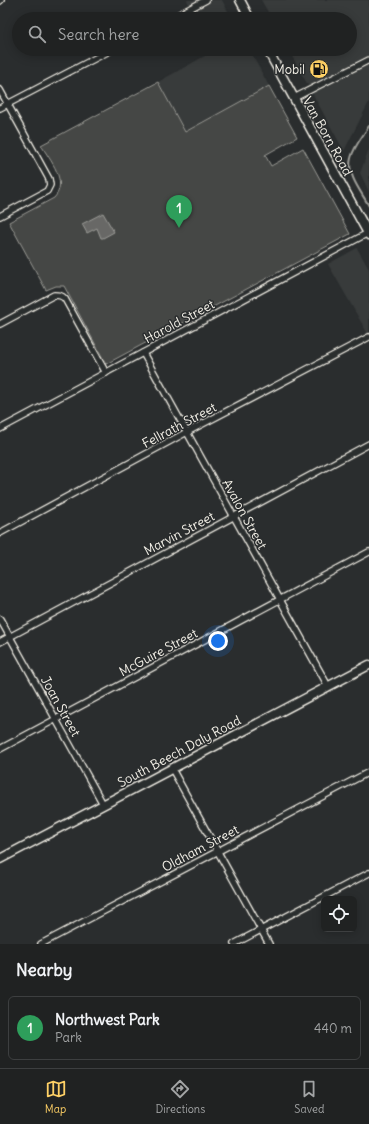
<!DOCTYPE html>
<html lang="en">
<head>
<meta charset="utf-8">
<style>
	body { margin:0; font-family:Delius,sans-serif; background:#282a2a; color:#f1f3f6 }
	.controls { position:absolute; right:12px; bottom:12px; display:grid; overflow:hidden; border-radius:6px; box-shadow:0 2px 10px #0003 }
	.controls button { width:36px; height:36px; display:grid; place-items:center; padding:0; border:0; border-bottom:1px solid #3d3f40; background:#202222; color:#f1f3f6; font:20px sans-serif }
	.you { position:absolute; left:218px; top:641px; width:14px; height:14px; margin:-10px; border:3px solid #fff; border-radius:50%; background:#1a73e8; box-shadow:0 0 0 6px #1a73e833 }
	.badge { display:grid; place-items:center; width:26px; height:26px; border-radius:50%; background:#ffd166; color:#fff; font-size:13px; font-weight:700 }
	.pin { position:absolute; translate:-50% -33px; filter:drop-shadow(0 1px 2px #0008) }
	.pin::after { content:''; position:absolute; top:21px; width:14px; height:12px; background:inherit; clip-path:polygon(0 0,100% 0,50% 100%) }
	.list { margin:0; padding:0; list-style:none }
	h2 { display:flex; justify-content:space-between; align-items:center; height:52px; margin:0; padding:0 16px; font-size:17px }
	h2 small { font-size:13px; font-weight:400; color:#a2a4a5 }
	.list li { display:grid; grid-template-columns:26px 1fr auto; gap:12px; align-items:center; box-sizing:border-box; height:64px; margin:0 8px 8px; padding:0 8px; border:1px solid #3d3f40; border-radius:6px }
	.list b { display:block; font-size:15px; white-space:nowrap }
	.list p { margin:0; font-size:13px; white-space:nowrap; color:#a2a4a5 }
	.list em { font-size:13px; font-style:normal; color:#a2a4a5 }
	.icon { flex:none; width:22px; height:22px; fill:none; stroke:currentColor; stroke-width:2; stroke-linecap:round; stroke-linejoin:round }
	.map { position:relative; flex:none; width:369px; height:944px; overflow:hidden }
	.search { position:absolute; background:#202222; box-shadow:0 2px 10px #0003; left:12px; right:12px; top:12px; height:44px; display:flex; align-items:center; gap:10px; box-sizing:border-box; padding:0 14px; border-radius:22px; color:#a2a4a5; font-size:15px }
	.sheet { height:124px; background:#202222 }
	nav { display:flex; justify-content:space-around; align-items:center; box-sizing:border-box; height:56px; border-top:1px solid #3d3f40; background:#202222; font-size:11px; color:#a2a4a5 }
	nav a { display:grid; justify-items:center; gap:2px }
	nav .on { color:#ffd166 }
	.map>svg:first-child { display:block }
</style>
</head>
<body>
<div class="map">
<svg width="369" height="944" viewBox="0 0 369 944">
	<rect width="100%" height="100%" fill="#2a2d2e"/>
	<filter id="ink" filterUnits="userSpaceOnUse"><feTurbulence type="fractalNoise" baseFrequency=".025" numOctaves="2"/><feDisplacementMap in="SourceGraphic" scale="8" xChannelSelector="R" yChannelSelector="G"/><feConvolveMatrix kernelMatrix="1 2 1 2 8 2 1 2 1" color-interpolation-filters="sRGB"/></filter>
	<g filter="url(#ink)">
		<g fill="#373a3a">
			<path d="M 187,0 L 222,0 L 232,19 L 195,19 Z"/>
			<path d="M 261,0 L 369,0 L 369,102 L 344,151 L 288,49 L 350,49 L 350,19 L 272,19 Z"/>
			<path d="M 208,49 L 249,49 L 269,86 L 185,132 L 158,82 L 210,53 Z"/>
			<path d="M 369,149 L 369,192 L 360,173 Z"/>
			<path d="M 357,248 L 369,269 L 369,336 L 328,264 Z"/>
		</g>
		<path fill="#444645" stroke="#9c9c96" d="M 158,82 L 185,132 L 269,86 L 297,137 L 265,155 L 271,166 L 303,148 L 350,234 L 106,364 L 64,286 L 56,286 L 46,290 L 9,222 L 54,198 C 69,182 50,160 41,145 Z"/>
		<path fill="#676866" stroke="#9f9f9a" d="M 103,213 L 114,232 L 103,238 L 101,238 L 97,228 L 87,233 L 82,224 Z"/>
		<g fill="none" stroke-linecap="round" stroke-linejoin="round">
			<path stroke="#9f9f9a" stroke-width="2" d="M 369,126 C 363,136 354,146 351,158 C 346,174 362,193 369,206"/>
			<g stroke="#f4f1e8" stroke-width="8">
				<g id="street">
					<path d="M 0,1 L 1,0"/>
					<path d="M 170,19 L 206,0"/>
					<path d="M 0,90 L 49,179 L 50,185 L 47,191 L 0,216"/>
					<path d="M 294,98 L 369,60"/>
					<path d="M 0,108 L 113,49"/>
					<path d="M 0,324 L 54,295 C 58,295 62,295 65,299 L 106,373"/>
					<path d="M 143,353 L 328,686"/>
					<path d="M 0,429 L 368,233"/>
					<path d="M 0,533 L 187,432 L 369,337"/>
					<path d="M 0,619 L 103,804"/>
					<path d="M 0,642 L 369,444"/>
					<path d="M 0,749 L 369,552"/>
					<path d="M 172,769 L 269,944"/>
					<path d="M 41,944 L 369,772"/>
					<path d="M 234,944 L 369,873"/>
				</g>
			</g>
			<g stroke="#f4f1e8" stroke-width="11">
				<g id="secondary">
					<path d="M 240,0 L 250,19"/>
					<path d="M 267,49 L 369,235"/>
					<path d="M 0,859 L 369,665"/>
				</g>
			</g>
			<use href="#street" stroke="#2a2d2e" stroke-width="5.5"/>
			<use href="#secondary" stroke="#2a2d2e" stroke-width="8"/>
		</g>
	</g>
	<defs>
		<g id="fuel-disc" transform="scale(1)"><circle r="9.5" fill="#ffd166" stroke="#2a2d2e"/><path d="M-5.5-6h7V0h2V4h1.3V-2.5L3-4.5l.8-.8L6-3V5H2.5V1h-1V6h-7ZM-4.2-4.7v3.2H.2V-4.7Z" fill="#111"/></g>
	</defs>
	<g fill-rule="evenodd">
		<use href="#fuel-disc" x="319" y="69"/>
	</g>
	<g text-anchor="middle" stroke-width="3" stroke-linejoin="round" paint-order="stroke">
		<g font-size="13" fill="#f4f1e8" stroke="#2a2d2e" text-anchor="end">
			<text x="305" y="74">Mobil</text>
		</g>
		<g font-size="13" fill="#f4f1e8" stroke="#2a2d2e">
			<text transform="translate(328 136) rotate(61)" y="5">Van Born Road</text>
			<text transform="translate(179 321) rotate(-28)" y="5">Harold Street</text>
			<text transform="translate(179 425) rotate(-28)" y="5">Fellrath Street</text>
			<text transform="translate(245 514) rotate(61)" y="5">Avalon Street</text>
			<text transform="translate(179 533) rotate(-28)" y="5">Marvin Street</text>
			<text transform="translate(158 652) rotate(-28)" y="5">McGuire Street</text>
			<text transform="translate(61 706) rotate(61)" y="5">Joan Street</text>
			<text transform="translate(179 751) rotate(-28)" y="5">South Beech Daly Road</text>
			<text transform="translate(200 848) rotate(-28)" y="5">Oldham Street</text>
		</g>
	</g>
</svg>
<div class="controls">
<button><svg class="icon" aria-label="locate" viewBox="0 0 24 24"><circle cx="12" cy="12" r="6"/><path d="M12 2v4M12 18v4M2 12h4M18 12h4"/></svg></button>
</div>
<div class="you"></div>
<div class="pin badge" style="left:179px;top:228px;background:#2e9e5b">1</div>
<div class="search"><svg class="icon" aria-label="search" viewBox="0 0 24 24"><circle cx="10" cy="10" r="6"/><path d="M15 15l6 6"/></svg>Search here</div>
</div>
<section class="sheet">
<h2>Nearby<small></small></h2>
<ul class="list">
<li><span class="badge" style="background:#2e9e5b">1</span><div><b>Northwest Park</b><p>Park</p></div><em>440 m</em></li>
</ul>
</section>
<nav>
<a class="on"><svg class="icon" aria-label="map" viewBox="0 0 24 24"><path d="M3 6l6-2 6 2 6-2v14l-6 2-6-2-6 2zM9 4v14M15 6v14"/></svg>Map</a>
<a><svg class="icon" aria-label="directions" viewBox="0 0 24 24"><path d="M12 3l9 9-9 9-9-9zM9 14v-3h6M13 9l2 2-2 2"/></svg>Directions</a>
<a><svg class="icon" aria-label="saved" viewBox="0 0 24 24"><path d="M7 4h10v16l-5-4-5 4z"/></svg>Saved</a>
</nav>
</body>
</html>
